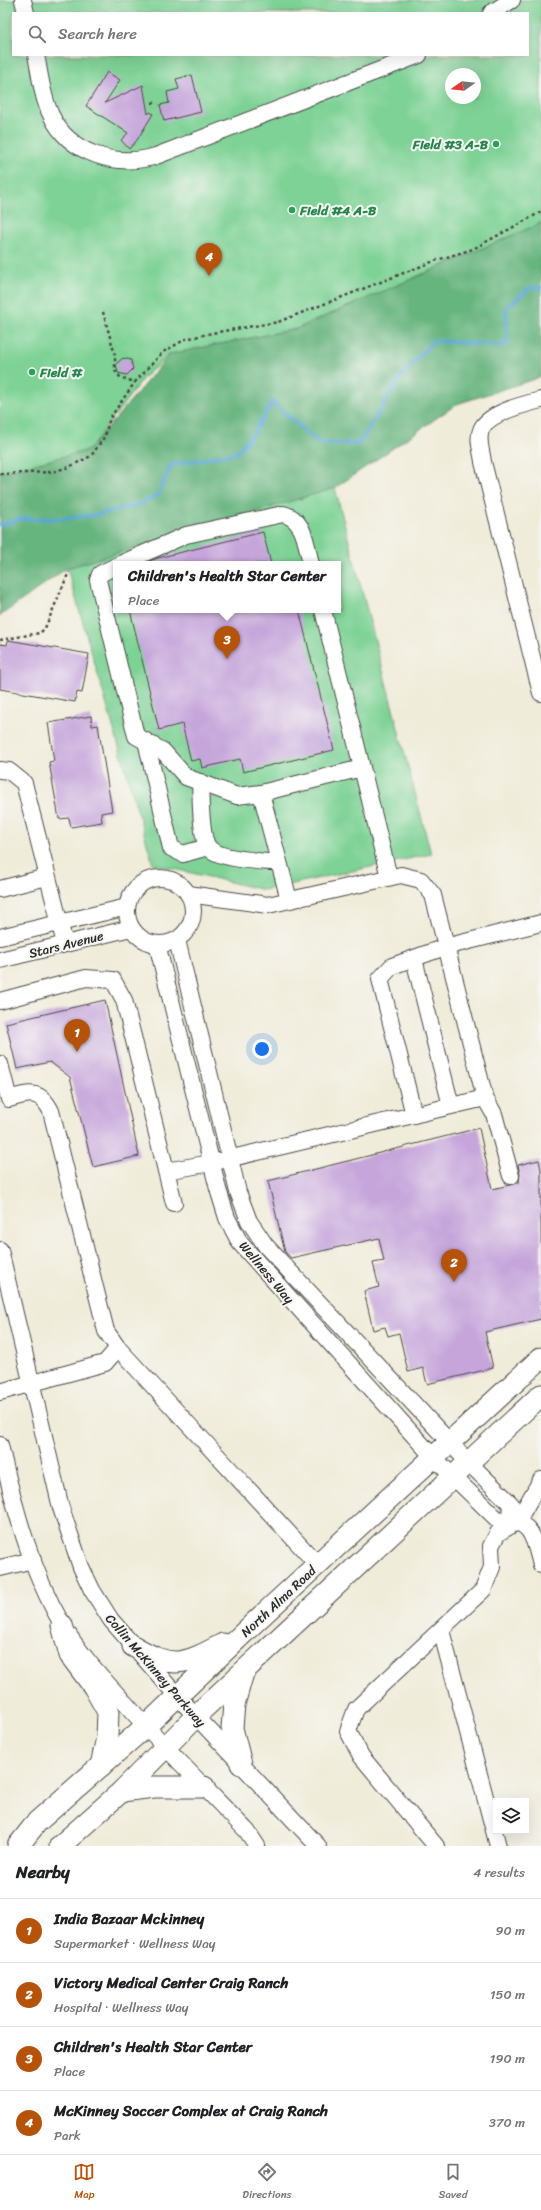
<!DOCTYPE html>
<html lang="en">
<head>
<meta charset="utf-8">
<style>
	body { margin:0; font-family:Sriracha,sans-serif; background:#f2f2f2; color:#202124 }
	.controls { position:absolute; right:12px; bottom:12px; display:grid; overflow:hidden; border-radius:0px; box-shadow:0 4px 16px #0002 }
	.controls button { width:36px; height:36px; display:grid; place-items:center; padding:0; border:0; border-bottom:1px solid #e0e0e0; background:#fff; color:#202124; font:20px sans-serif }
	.compass { position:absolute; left:445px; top:68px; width:36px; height:36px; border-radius:50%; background:#fff; box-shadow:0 4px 16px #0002; rotate:256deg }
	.you { position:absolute; left:262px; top:1049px; width:14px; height:14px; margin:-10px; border:3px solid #fff; border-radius:50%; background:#1a73e8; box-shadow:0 0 0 6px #1a73e833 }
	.badge { display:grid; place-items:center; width:26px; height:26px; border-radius:50%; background:#b45309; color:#fff; font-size:13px; font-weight:700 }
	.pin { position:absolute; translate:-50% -33px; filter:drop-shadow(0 1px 2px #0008) }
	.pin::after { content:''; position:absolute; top:21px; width:14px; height:12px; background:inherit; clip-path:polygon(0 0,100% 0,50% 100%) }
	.popup { position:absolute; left:113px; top:561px; width:228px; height:52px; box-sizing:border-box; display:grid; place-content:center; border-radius:0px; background:#fff; filter:drop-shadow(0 1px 3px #0005); font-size:13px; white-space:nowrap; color:#757577 }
	.popup b { font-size:15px; color:#202124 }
	.popup::after { content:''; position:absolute; left:50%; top:100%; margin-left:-8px; border:8px solid transparent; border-top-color:#fff }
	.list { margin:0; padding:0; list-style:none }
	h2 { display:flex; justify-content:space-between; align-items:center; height:52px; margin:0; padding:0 16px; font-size:17px }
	h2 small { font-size:13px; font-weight:400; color:#757577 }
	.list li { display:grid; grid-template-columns:26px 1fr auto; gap:12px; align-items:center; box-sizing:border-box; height:64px; padding:0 16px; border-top:1px solid #e0e0e0 }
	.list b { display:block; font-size:15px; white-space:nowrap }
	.list p { margin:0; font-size:13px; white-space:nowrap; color:#757577 }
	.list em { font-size:13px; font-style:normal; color:#757577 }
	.icon { flex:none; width:22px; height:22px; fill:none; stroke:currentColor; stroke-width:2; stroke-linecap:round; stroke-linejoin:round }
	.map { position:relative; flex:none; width:541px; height:1846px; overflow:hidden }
	.search { position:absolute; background:#fff; box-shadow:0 4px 16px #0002; left:12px; right:12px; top:12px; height:44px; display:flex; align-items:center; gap:10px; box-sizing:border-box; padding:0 14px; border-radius:0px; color:#757577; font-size:15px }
	.sheet { height:308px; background:#fff }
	nav { display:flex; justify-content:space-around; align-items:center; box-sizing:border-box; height:56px; border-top:1px solid #e0e0e0; background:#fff; font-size:11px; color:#757577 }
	nav a { display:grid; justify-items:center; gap:2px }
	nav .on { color:#b45309 }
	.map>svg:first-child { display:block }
</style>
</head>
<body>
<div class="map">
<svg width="541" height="1846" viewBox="0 0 541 1846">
	<rect width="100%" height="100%" fill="#f6f6f2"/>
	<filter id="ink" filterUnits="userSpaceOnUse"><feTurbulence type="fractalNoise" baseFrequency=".025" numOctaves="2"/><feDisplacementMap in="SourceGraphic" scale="8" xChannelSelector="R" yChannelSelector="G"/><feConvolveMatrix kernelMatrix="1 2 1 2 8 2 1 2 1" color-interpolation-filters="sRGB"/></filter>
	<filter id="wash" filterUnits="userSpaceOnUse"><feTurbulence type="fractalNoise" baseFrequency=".012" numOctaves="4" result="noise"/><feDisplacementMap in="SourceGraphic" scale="16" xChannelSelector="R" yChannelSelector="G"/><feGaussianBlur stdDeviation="0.9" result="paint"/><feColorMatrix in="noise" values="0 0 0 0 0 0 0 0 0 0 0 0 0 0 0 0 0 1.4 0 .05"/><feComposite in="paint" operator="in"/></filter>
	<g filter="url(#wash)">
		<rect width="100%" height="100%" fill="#f0ecda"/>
		<g fill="#7ed295" stroke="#547e60" fill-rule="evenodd">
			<path d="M 0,0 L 541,0 L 541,223 L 296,329 L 170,354 L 143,378 L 89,450 L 0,473 ZM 13,13 L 528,13 L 528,55 L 13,55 ZM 451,74 L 475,74 L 475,98 L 451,98 Z"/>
			<path d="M 335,488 L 431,854 L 264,890 L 153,864 L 67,568 ZM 116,564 L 338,564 L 338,610 L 116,610 Z"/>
		</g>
		<path fill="#66b47e" stroke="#487054" d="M 541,223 L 541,377 L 457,404 L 335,488 L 67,568 L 0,616 L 0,473 L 89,450 L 170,354 L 296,329 Z"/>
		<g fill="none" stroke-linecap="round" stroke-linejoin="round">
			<path stroke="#57a5d1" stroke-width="4" d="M 0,525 L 20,519 L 58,519 L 96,515 L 143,503 L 158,495 L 171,465 L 237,453 L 255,431 L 272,402 L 319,443 L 359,444 L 399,379 L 433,341 L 507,345 L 506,308 L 531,287 L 541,288"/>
		</g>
		<g id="blocks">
			<g fill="#c5a5da">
				<path d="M 107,72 L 120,80 L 105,103 L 143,85 L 148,114 L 150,112 L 153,114 L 137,140 L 129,149 L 121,140 L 128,133 L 86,106 Z"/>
				<path d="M 192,75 L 201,112 L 164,121 L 160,105 L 169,103 L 167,92 L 179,89 L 176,79 Z"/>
				<path d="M 123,358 L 131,360 L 133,369 L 127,375 L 118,373 L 116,364 Z"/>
				<path d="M 263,532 L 271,564 L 150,564 L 149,561 L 158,558 Z"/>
				<path d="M 130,610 L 299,610 L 334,750 L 243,772 L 240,759 L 202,768 L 200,759 L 191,761 L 182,724 L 159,730 Z"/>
				<path d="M 8,640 L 89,654 L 82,693 L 77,692 L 75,702 L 0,689 L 0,644 L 7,645 Z"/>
				<path d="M 91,716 L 92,726 L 98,725 L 112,811 L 101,813 L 102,822 L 71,827 L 69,818 L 59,819 L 49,762 L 54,761 L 48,723 Z"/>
				<path d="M 105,1000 L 139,1156 L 93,1167 L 70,1077 L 50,1062 L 17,1069 L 6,1023 Z"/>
				<path d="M 479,1128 L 492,1189 L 519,1183 L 520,1174 L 518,1165 L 539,1160 L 541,1170 L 541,1319 L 485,1332 L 493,1368 L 427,1384 L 423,1368 L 408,1372 L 399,1333 L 388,1336 L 385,1327 L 373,1330 L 364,1291 L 379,1287 L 373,1263 L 384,1261 L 379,1238 L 291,1258 L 285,1252 L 268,1181 Z"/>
			</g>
		</g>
	</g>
	<g filter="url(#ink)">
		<use href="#blocks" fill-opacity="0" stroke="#494845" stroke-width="1"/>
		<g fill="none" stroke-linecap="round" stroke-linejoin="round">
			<g stroke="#494845" stroke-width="18">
				<g id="minor">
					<path d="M 23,0 L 26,13"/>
					<path d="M 491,13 L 512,0"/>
					<path d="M 36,55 C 40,74 42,97 51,115 C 69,154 117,168 156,156 L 419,55"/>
					<path d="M 541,400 C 525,404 487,413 481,430 C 477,440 482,452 483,462 L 541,693"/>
					<path d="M 120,564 L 186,535 L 283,514 C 305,519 306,545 311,564"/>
					<path d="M 116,566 L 100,574 L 98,580 L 136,736 L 163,751 L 186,777 L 237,796 L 261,793 L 289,900"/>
					<path d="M 323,610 L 389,877"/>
					<path d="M 146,741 L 171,848 L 183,854 L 208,847"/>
					<path d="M 0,770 L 9,771 L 24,783 L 65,944"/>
					<path d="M 200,782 C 201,797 200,835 208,847 C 218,860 263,861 279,863"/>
					<path d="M 261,793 L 362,768"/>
					<circle cx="160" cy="911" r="33"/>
					<path d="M 0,889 L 47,877"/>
					<path d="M 188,894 L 268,905 L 401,875 L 421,880 L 433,895 L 485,1098 L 494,1114 L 511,1176"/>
					<path d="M 0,937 L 127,907"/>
					<path d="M 177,940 L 238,1192 L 249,1221 L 266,1246 L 469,1463 L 511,1504 L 510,1519"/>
					<path d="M 157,944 L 218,1189 L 227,1218 L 240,1243 L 434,1458 L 498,1520 C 532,1518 534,1538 541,1565"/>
					<path d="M 414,959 L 451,1106"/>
					<path d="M 0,960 L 131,928"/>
					<path d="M 0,1001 L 86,978 L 113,980 L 124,1000 L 174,1203"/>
					<path d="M 0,1064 L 9,1099 C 29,1093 40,1089 51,1111 L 106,1331 L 118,1348 L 318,1565"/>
					<path d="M 414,1115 L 380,979 L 392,966 L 445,947 L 541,923"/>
					<path d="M 166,1171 L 211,1163 L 485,1098"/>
					<path d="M 0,1250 L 61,1508 L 81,1567 L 92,1590 L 111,1620 L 178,1697 L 318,1846"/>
					<path d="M 0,1392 L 105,1363 L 118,1348"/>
					<path d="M 0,1445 C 14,1506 30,1569 62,1624 C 77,1651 103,1679 124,1702 C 163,1746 205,1788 247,1831 L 257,1846"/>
					<path d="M 0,1568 L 33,1560"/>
					<path d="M 441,1630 L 498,1846"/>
					<path d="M 436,1846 L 361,1756 L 348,1731 L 356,1709 L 483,1590 L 492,1567 L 491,1546 L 498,1533 L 517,1522 L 541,1480"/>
				</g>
			</g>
			<g stroke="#494845" stroke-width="23">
				<g id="major">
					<path d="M 62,1625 L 70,1655 L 94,1687 L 108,1712 L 107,1737 L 101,1766"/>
					<path d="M 133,1646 C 174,1670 183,1665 223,1644"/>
					<path d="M 241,1764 L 232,1728 L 234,1704 L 243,1673"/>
					<path d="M 122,1791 L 154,1787 L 204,1787"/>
					<path d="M 18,1846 L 37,1822 L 146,1726 L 255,1622 L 541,1358"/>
					<path d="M 60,1846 L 122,1791 L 203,1709 L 541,1395"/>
				</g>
			</g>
			<g stroke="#494845" stroke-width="2.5" stroke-dasharray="3 3" stroke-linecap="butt">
				<path d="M 152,103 L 157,102"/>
				<path d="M 103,312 L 115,355 L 115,371 L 121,378 L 135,382 L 163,352 L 186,339 L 212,333 L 278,322 L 437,260 L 473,249 L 541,212"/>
				<path d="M 0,474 L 52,472 L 69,467 L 91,456 L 105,436 L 110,418 L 135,382"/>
				<path d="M 0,640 L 40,633 L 45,628 L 69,572"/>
			</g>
			<use href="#minor" stroke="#fff" stroke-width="16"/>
			<use href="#major" stroke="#fff" stroke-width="21"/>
		</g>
	</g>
	<g fill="#2e9e5b" stroke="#f6f6f2" stroke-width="1.5">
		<circle cx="496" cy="144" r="4"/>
		<circle cx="292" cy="210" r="4"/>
		<circle cx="32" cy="372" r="4"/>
	</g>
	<g text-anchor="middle" stroke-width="4" stroke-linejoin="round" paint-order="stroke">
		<g font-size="13" font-weight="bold" fill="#27864d" stroke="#f6f6f2" text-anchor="start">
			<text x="488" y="149" text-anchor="end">Field #3 A-B</text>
			<text x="300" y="215">Field #4 A-B</text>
			<text x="40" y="377">Field #</text>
		</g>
		<g font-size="13" fill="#2b2b2b" stroke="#f6f6f2">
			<text transform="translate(66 944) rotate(-14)" y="5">Stars Avenue</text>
			<text transform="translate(267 1272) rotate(50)" y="5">Wellness Way</text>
			<text transform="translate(278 1601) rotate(-43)" y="5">North Alma Road</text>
			<text transform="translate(156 1670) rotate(49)" y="5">Collin McKinney Parkway</text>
		</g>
	</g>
</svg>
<div class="controls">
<button><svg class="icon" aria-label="layers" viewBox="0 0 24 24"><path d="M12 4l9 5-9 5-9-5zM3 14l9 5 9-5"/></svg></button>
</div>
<svg class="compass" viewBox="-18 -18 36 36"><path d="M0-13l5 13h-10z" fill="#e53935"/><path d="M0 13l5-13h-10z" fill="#757577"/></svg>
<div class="you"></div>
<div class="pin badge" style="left:77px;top:1052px">1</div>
<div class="pin badge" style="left:454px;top:1282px">2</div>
<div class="pin badge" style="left:227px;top:659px">3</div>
<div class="popup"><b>Children's Health Star Center</b>Place</div>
<div class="pin badge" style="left:209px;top:276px">4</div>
<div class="search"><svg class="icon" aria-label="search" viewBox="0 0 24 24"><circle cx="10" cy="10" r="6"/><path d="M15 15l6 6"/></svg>Search here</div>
</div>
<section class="sheet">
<h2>Nearby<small>4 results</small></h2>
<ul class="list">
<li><span class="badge">1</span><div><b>India Bazaar Mckinney</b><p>Supermarket · Wellness Way</p></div><em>90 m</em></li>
<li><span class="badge">2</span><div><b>Victory Medical Center Craig Ranch</b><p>Hospital · Wellness Way</p></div><em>150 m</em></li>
<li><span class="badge">3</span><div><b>Children's Health Star Center</b><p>Place</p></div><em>190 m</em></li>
<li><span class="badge">4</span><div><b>McKinney Soccer Complex at Craig Ranch</b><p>Park</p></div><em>370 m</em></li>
</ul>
</section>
<nav>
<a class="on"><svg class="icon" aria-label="map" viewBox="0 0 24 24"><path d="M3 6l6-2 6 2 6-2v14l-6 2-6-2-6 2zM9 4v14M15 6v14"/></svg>Map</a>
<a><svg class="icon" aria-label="directions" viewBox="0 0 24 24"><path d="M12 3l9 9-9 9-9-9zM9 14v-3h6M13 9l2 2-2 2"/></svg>Directions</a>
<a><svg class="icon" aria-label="saved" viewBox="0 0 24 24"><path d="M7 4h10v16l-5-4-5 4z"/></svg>Saved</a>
</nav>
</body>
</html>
